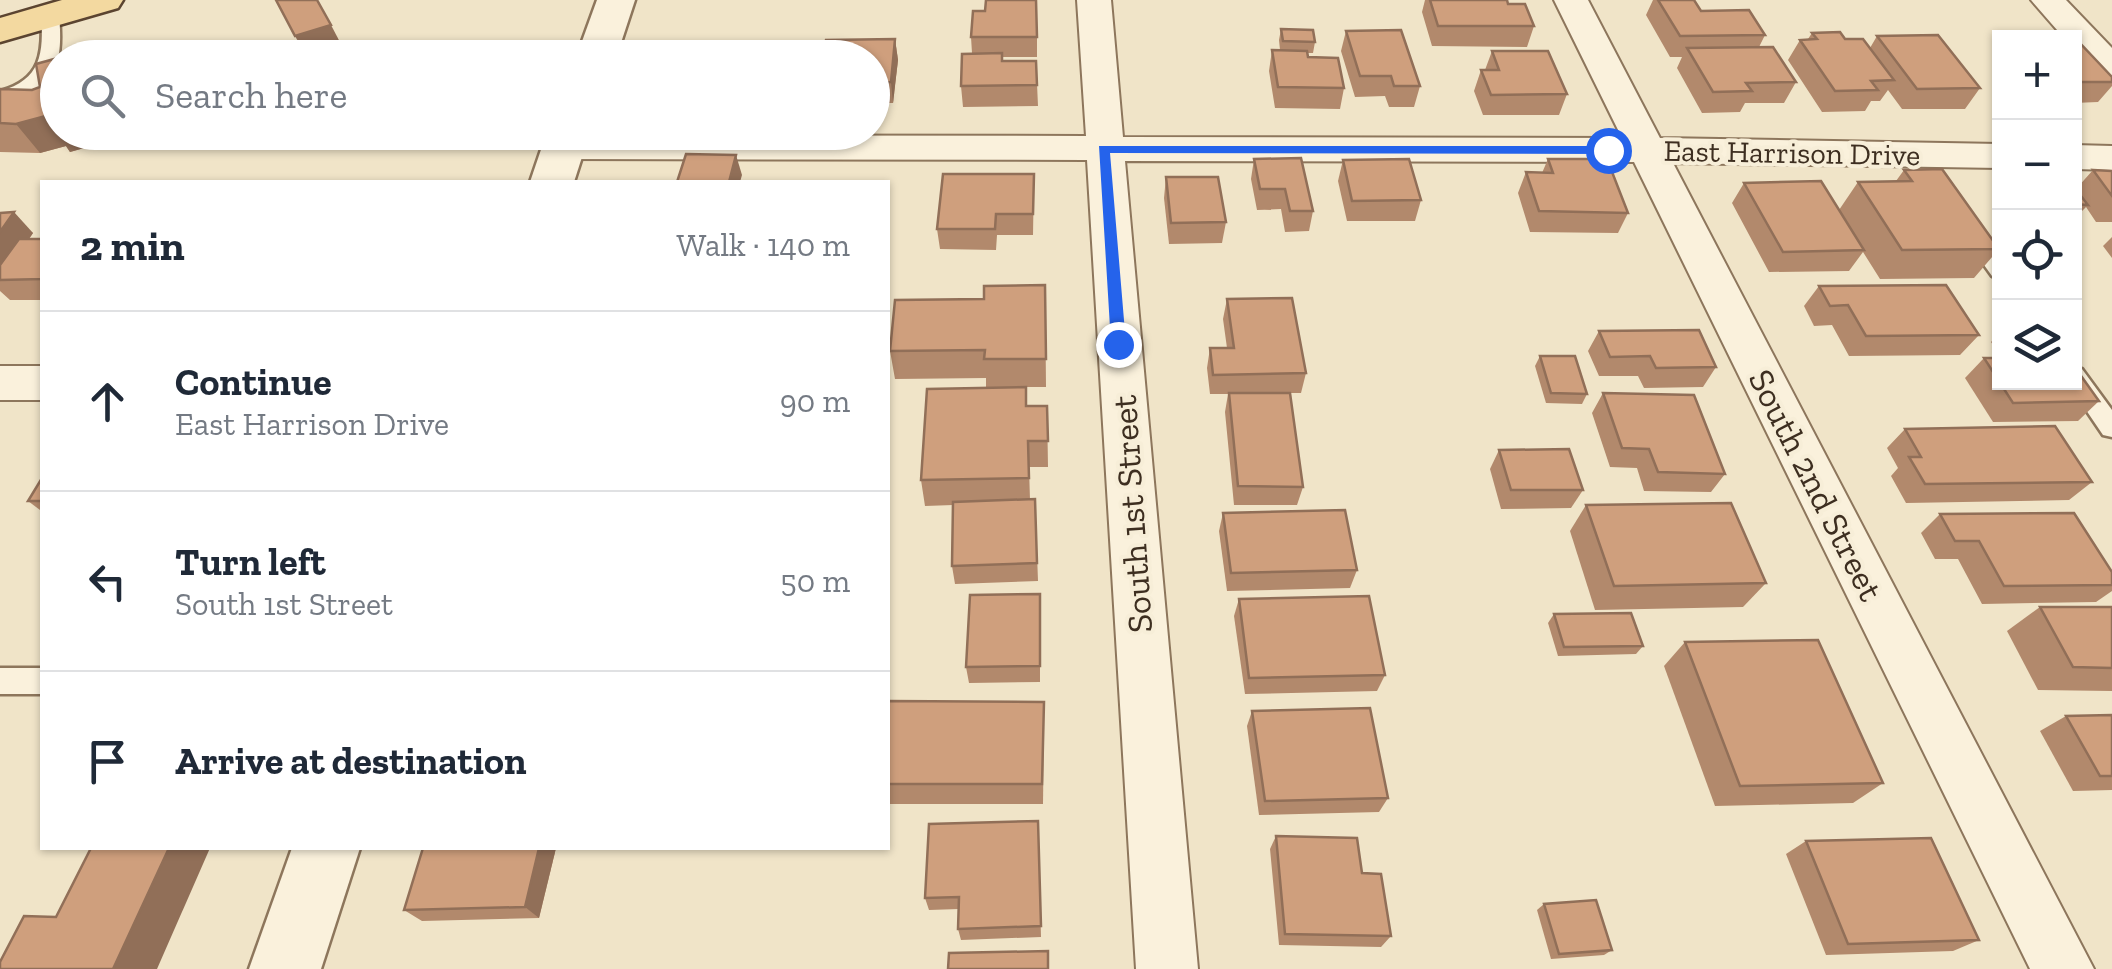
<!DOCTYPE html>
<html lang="en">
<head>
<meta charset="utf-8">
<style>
	body { margin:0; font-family:"Zilla Slab",serif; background:#f2f2f3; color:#1f2937 }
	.controls { position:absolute; right:30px; top:30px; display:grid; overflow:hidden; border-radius:0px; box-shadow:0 2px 8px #0004 }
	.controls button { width:90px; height:90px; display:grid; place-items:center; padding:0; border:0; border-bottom:2px solid #e0e1e3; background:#fff; color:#1f2937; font:50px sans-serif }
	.stop { position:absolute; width:30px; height:30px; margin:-22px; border:8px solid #2563eb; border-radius:50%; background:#fff }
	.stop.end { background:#2563eb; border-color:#fff; box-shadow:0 2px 10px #0008 }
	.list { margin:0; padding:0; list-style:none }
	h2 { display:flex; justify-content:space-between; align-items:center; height:130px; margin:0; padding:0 40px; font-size:42px }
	h2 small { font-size:32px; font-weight:400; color:#747a83 }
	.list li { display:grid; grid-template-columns:65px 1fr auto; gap:30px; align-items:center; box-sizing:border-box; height:180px; padding:0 40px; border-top:2px solid #e0e1e3 }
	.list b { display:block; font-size:38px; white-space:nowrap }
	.list p { margin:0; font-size:32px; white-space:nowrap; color:#747a83 }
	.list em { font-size:32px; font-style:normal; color:#747a83 }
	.icon { flex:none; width:55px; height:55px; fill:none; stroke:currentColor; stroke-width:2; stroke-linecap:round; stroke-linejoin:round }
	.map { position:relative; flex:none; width:2112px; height:969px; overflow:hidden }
	.search { position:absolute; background:#fff; box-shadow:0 2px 8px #0004; left:40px; top:40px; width:850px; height:110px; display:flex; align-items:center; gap:25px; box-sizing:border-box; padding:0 35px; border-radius:55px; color:#747a83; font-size:38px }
	.panel { position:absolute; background:#fff; box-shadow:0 2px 8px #0004; left:40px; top:180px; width:850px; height:670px; border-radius:0px }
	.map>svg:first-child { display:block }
</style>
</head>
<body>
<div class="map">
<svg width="2112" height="969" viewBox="0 0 2112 969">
	<rect width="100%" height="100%" fill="#f0e4c8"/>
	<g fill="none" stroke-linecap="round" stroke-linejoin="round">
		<g stroke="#8d765c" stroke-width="5">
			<g id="service">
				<path d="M 50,10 L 59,15 C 64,69 54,89 0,103 L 0,91 C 41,80 44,53 41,15 Z"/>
				<path d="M 1972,226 C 1994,235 2000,257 2000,278 L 1992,276 L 1961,233 Z"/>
				<path d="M 2074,366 L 2082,369 L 2112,410 L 2112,437 L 2103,435 L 2067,382 L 2074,382 Z"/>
				<rect x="0" y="668" width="42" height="26"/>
			</g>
		</g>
		<g stroke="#8d765c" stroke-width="4">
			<g id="minor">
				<path d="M 1077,0 L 1111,0 L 1123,137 L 1622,138 L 1554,0 L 1588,0 L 1660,138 L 2000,144 L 2000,168 L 1673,163 L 2094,969 L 2030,969 L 1634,162 L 1125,161 L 1198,969 L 1136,969 L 1087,160 L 564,159 L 551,155 L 545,147 L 551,139 L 564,135 L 1086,136 Z"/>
				<path d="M 2031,0 L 2066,0 L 2112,48 L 2112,80 L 2100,76 L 2074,49 L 2074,38 L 2064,38 Z"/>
				<path d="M 2074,145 L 2112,146 L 2112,170 L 2074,169 Z"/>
				<rect x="0" y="366" width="42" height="34"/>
			</g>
		</g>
		<g stroke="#8d765c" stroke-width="5">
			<g id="tertiary">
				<path d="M 597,0 L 635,0 L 616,58 L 576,58 Z"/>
				<path d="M 547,132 L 590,132 L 574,182 L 530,182 Z"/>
				<path d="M 292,848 L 360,848 L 321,969 L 249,969 Z"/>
			</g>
		</g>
		<g stroke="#5b4430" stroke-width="5">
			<path id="primary" d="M 62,0 L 123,0 L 118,8 L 0,42 L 0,18 Z"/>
		</g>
		<use href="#service" fill="#faf1dc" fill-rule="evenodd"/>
		<use href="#minor" fill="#faf1dc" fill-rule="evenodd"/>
		<use href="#tertiary" fill="#faf1dc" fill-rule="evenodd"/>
		<use href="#primary" fill="#f3d9a0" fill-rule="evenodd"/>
	</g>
	<g fill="#b2896c">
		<path d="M 1037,0 L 1037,57 L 1002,57 L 1002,61 L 1036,61 L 1038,106 L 963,107 L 961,86 L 972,53 L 971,37 L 985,11 Z"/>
		<path d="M 1425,0 L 1507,0 L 1508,4 L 1534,26 L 1527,47 L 1432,46 L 1422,12 Z"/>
		<path d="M 1653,0 L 1694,0 L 1701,11 L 1765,35 L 1759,47 L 1796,82 L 1784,103 L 1745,103 L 1740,112 L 1702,113 L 1677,68 L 1682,57 L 1670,57 L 1646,15 Z"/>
		<path d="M 1281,29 L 1315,42 L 1313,53 L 1308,53 L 1308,57 L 1344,88 L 1340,109 L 1275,108 L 1269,71 L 1272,50 L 1280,50 L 1279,40 Z"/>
		<path d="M 1346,31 L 1420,86 L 1414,107 L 1389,107 L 1385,96 L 1355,97 L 1341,51 Z"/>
		<path d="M 1812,33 L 1845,39 L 1870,48 L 1877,36 L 1980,88 L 1965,109 L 1902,109 L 1888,90 L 1880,101 L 1871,101 L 1865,111 L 1822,112 L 1788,60 L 1800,40 L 1808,39 Z"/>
		<path d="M 895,39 L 898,60 L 893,103 L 872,103 L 872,58 Z"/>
		<path d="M 2074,40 L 2112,77 L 2112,86 L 2098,102 L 2074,103 Z"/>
		<path d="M 1492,51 L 1567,94 L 1559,115 L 1483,115 L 1474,91 L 1481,70 L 1485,70 Z"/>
		<path d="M 40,87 L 137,133 L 70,152 L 66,146 L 40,153 L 0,152 L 0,89 L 32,90 Z"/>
		<path d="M 1254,159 L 1313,211 L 1309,231 L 1285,232 L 1281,209 L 1257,210 L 1251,179 Z"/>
		<path d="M 1548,159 L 1628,213 L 1618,233 L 1530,232 L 1518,193 L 1526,172 L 1542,173 Z"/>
		<path d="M 1343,160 L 1421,200 L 1415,221 L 1347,221 L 1338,181 Z"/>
		<path d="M 1904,170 L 1999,249 L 1974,278 L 1880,279 L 1863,252 L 1849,271 L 1769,272 L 1732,203 L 1744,183 L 1839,210 L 1858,182 L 1896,181 Z"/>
		<path d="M 2093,170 L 2112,171 L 2112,222 L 2096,222 L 2086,207 L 2074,219 L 2074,187 L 2076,189 Z"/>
		<path d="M 1034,174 L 1033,235 L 997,235 L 996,250 L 940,249 L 937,229 Z"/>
		<path d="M 1166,177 L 1226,222 L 1222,243 L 1169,244 L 1164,198 Z"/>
		<path d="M 0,213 L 33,233 L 29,239 L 42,239 L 42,300 L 10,300 L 0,291 Z"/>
		<path d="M 2112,237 L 2112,258 L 2103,246 Z"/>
		<path d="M 1045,285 L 1046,387 L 986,387 L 986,378 L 895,379 L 890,351 L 984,299 Z"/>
		<path d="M 1819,286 L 1979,335 L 1960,355 L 1849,356 L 1832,325 L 1814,326 L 1804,306 Z"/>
		<path d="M 1227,299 L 1306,373 L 1301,393 L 1268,393 L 1303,487 L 1297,505 L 1234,505 L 1225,412 L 1228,394 L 1210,394 L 1207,368 L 1210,348 L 1227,348 L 1223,319 Z"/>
		<path d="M 1599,331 L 1716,367 L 1703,387 L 1644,388 L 1638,376 L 1599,376 L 1588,351 Z"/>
		<path d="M 2000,333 L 2000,355 L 1991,342 Z"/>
		<path d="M 1540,356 L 1587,394 L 1582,404 L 1546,403 L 1535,366 Z"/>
		<path d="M 1984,358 L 2099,401 L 2078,421 L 1993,422 L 1965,378 Z"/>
		<path d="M 1603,393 L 1725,474 L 1711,492 L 1644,491 L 1637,468 L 1610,467 L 1592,413 Z"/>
		<path d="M 1027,406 L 1047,406 L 1048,467 L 1029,467 L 1030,500 L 1035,499 L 1038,581 L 955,584 L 952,566 L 953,505 L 925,506 L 921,480 Z"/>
		<path d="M 1905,429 L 2092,482 L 2069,500 L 1906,503 L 1891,476 L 1898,468 L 1887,448 Z"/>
		<path d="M 1499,450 L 1583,490 L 1571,508 L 1501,509 L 1490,469 Z"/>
		<path d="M 42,478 L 42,510 L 40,510 L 28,501 Z"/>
		<path d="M 1586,505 L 1766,583 L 1743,607 L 1595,610 L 1570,531 Z"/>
		<path d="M 1223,513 L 1357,570 L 1350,588 L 1227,591 L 1219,531 Z"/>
		<path d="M 1940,514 L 2112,572 L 2112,591 L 2096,602 L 1982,604 L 1958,559 L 1935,559 L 1921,533 Z"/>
		<path d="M 1040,594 L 1040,682 L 969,683 L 966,667 Z"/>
		<path d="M 1239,599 L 1385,675 L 1377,691 L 1245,694 L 1234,616 Z"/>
		<path d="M 2040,607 L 2112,607 L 2112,691 L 2038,690 L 2007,631 Z"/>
		<path d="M 1554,614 L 1643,646 L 1636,654 L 1558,656 L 1548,623 Z"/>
		<path d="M 1685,642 L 1883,783 L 1853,803 L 1715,806 L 1664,666 Z"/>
		<path d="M 888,701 L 1044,724 L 1043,804 L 888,804 Z"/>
		<path d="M 1252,711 L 1388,798 L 1379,812 L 1259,815 L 1247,726 Z"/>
		<path d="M 2112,715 L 2112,790 L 2073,791 L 2040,731 L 2066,716 Z"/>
		<path d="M 1038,821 L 1041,937 L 961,940 L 958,929 L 959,909 L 929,910 L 925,898 Z"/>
		<path d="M 1276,836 L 1362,873 L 1391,936 L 1381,947 L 1279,945 L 1270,849 Z"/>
		<path d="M 1806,841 L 1979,940 L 1953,951 L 1826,955 L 1786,854 Z"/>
		<path d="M 423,848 L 556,848 L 539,918 L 422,921 L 404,910 Z"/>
		<path d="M 1544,904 L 1612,950 L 1604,955 L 1551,959 L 1537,910 Z"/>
	</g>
	<g fill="#916f58">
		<path d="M 331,25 L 342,46 L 307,57 L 295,36 Z"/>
		<path d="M 895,39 L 898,60 L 893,103 L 891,82 Z"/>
		<path d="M 107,44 L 117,58 L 109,58 Z"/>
		<path d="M 46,116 L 58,119 L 58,132 L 137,133 L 70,152 L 66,146 L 40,153 L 16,124 Z"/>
		<path d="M 736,155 L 742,175 L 740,182 L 729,182 Z"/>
		<path d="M 14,212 L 33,233 L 0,280 L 0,232 Z"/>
		<path d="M 169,848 L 210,848 L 157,969 L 113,969 Z"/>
		<path d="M 539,848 L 556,848 L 539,918 L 525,907 Z"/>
	</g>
	<g fill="#cf9f7d" stroke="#916f58" stroke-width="2.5">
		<path d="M 276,0 L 317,0 L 331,25 L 295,36 Z"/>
		<path d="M 986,0 L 1036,0 L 1037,37 L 971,37 L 973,11 L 985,11 Z"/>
		<path d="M 1430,0 L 1507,0 L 1508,4 L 1525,4 L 1534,26 L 1438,26 Z"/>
		<path d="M 1658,0 L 1694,0 L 1701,11 L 1749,10 L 1765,35 L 1680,36 Z"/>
		<path d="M 1281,29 L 1313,30 L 1315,42 L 1283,41 Z"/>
		<path d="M 1401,30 L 1420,86 L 1394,86 L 1391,76 L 1360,76 L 1346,31 Z"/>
		<path d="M 1840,32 L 1845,39 L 1863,39 L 1894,80 L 1871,81 L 1878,90 L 1835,91 L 1800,40 L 1817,39 L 1812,33 Z"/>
		<path d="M 1938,35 L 1980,88 L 1917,89 L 1877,36 Z"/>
		<path d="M 895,39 L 891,82 L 872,83 L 872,58 L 823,58 L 826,40 Z"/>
		<path d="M 2074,40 L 2077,40 L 2112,77 L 2112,82 L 2078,82 L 2074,78 Z"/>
		<path d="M 107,44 L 109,58 L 60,58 Z"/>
		<path d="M 1773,47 L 1796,82 L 1746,83 L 1752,91 L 1713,92 L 1687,48 Z"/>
		<path d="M 1272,50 L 1307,51 L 1308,57 L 1338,58 L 1344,88 L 1278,87 Z"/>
		<path d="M 1492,51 L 1548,51 L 1567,94 L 1491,95 L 1481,70 L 1499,70 Z"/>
		<path d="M 743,52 L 742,58 L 698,58 L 700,53 Z"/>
		<path d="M 1002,53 L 1002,61 L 1036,61 L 1037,85 L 961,86 L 962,54 Z"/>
		<path d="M 58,58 L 58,119 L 46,122 L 46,116 L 16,124 L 0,123 L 0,89 L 32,90 L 40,87 L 36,64 Z"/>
		<path d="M 686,154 L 736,155 L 729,182 L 677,182 Z"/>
		<path d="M 1301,158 L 1313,211 L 1290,211 L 1285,189 L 1260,189 L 1254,159 Z"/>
		<path d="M 1409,159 L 1421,200 L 1352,201 L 1343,160 Z"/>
		<path d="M 1548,159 L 1607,159 L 1628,213 L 1539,211 L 1526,172 L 1553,173 Z"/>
		<path d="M 1942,169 L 1999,249 L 1902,250 L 1858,182 L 1912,181 L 1904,170 Z"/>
		<path d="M 2093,170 L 2112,171 L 2112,196 Z"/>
		<path d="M 943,174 L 1034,174 L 1033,214 L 996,214 L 995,229 L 937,229 Z"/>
		<path d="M 1166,177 L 1218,177 L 1226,222 L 1171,223 Z"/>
		<path d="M 1821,181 L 1864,250 L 1783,252 L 1744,183 Z"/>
		<path d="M 2074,187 L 2088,205 L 2074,204 Z"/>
		<path d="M 14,212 L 0,232 L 0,213 Z"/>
		<path d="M 19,239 L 42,239 L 42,279 L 0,280 L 0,265 Z"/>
		<path d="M 1045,285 L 1046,359 L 984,359 L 985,350 L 890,351 L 895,300 L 984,299 L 984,286 Z"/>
		<path d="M 1946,285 L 1979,335 L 1866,336 L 1848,305 L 1830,306 L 1819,286 Z"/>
		<path d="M 1292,298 L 1306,373 L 1213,375 L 1210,348 L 1234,348 L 1227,299 Z"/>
		<path d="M 1699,330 L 1716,367 L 1656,368 L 1650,356 L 1610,357 L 1599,331 Z"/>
		<path d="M 1540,356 L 1575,356 L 1587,394 L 1551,393 Z"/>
		<path d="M 1984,358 L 2000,358 L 2000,382 L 2074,382 L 2074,366 L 2099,401 L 2013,403 Z"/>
		<path d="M 1026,387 L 1026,406 L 1047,406 L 1048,441 L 1028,441 L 1029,478 L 921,480 L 927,389 Z"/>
		<path d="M 1229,393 L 1290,393 L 1303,487 L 1238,486 Z"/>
		<path d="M 1603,393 L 1694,395 L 1725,474 L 1658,472 L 1649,449 L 1622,448 Z"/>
		<path d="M 2055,426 L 2092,482 L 1925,484 L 1909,457 L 1921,457 L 1905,429 Z"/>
		<path d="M 1569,449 L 1583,490 L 1511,490 L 1499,450 Z"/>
		<path d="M 42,478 L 42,501 L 28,501 Z"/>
		<path d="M 1035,499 L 1037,563 L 952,566 L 953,502 Z"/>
		<path d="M 1731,503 L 1766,583 L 1614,586 L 1586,505 Z"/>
		<path d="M 1345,510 L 1357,570 L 1231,573 L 1223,513 Z"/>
		<path d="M 2074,513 L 2112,572 L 2112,585 L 2004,586 L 1979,541 L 1955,541 L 1940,514 Z"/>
		<path d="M 1040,594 L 1040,666 L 966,667 L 970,595 Z"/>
		<path d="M 1369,596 L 1385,675 L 1249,678 L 1239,599 Z"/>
		<path d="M 2040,607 L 2112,607 L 2112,668 L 2073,667 Z"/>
		<path d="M 1631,613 L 1643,646 L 1564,647 L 1554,614 Z"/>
		<path d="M 1818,640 L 1883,783 L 1740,786 L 1685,642 Z"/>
		<path d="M 888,701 L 1044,702 L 1042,784 L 888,784 Z"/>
		<path d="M 1370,708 L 1388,798 L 1265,801 L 1252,711 Z"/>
		<path d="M 2112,715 L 2112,776 L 2100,776 L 2066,716 Z"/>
		<path d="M 1038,821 L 1041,926 L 958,929 L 959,897 L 925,898 L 929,824 Z"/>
		<path d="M 1276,836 L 1357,838 L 1362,873 L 1381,874 L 1391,936 L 1285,934 Z"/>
		<path d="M 1931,838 L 1979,940 L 1848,944 L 1806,841 Z"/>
		<path d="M 91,848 L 169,848 L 113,969 L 0,969 L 0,962 L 24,916 L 56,917 Z"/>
		<path d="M 423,848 L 539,848 L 525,907 L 404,910 Z"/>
		<path d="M 1596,900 L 1612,950 L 1559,954 L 1544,904 Z"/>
		<path d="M 1048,951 L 1048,969 L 948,969 L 949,953 Z"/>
	</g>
	<path fill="#2563eb" d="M 1099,146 L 1608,146 L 1614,150 L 1608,154 L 1110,153 L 1126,344 L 1118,350 L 1111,344 Z"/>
	<g text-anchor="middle" stroke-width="8" stroke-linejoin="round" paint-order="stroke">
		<g font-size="30" fill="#3d2e20" stroke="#f7eed8">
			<text transform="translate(1792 153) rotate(1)" y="10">East Harrison Drive</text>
		</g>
		<g font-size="35" fill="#3d2e20" stroke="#f7eed8">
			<text transform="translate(1816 485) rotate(63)" y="12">South 2nd Street</text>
			<text transform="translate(1132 514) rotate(-94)" y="12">South 1st Street</text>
		</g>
	</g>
</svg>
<div class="controls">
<button>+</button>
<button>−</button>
<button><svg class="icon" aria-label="locate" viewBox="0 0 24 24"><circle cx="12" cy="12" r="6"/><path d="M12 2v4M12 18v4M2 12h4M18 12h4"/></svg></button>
<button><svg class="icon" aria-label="layers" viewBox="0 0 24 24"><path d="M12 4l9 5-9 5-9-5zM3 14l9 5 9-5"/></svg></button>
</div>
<div class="stop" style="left:1608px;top:150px"></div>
<div class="stop end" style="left:1118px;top:344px"></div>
<div class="search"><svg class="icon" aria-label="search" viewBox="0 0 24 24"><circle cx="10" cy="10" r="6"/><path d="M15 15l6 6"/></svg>Search here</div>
<section class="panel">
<h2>2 min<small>Walk · 140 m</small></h2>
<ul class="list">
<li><svg class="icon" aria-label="ahead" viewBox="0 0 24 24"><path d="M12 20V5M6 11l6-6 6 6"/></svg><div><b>Continue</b><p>East Harrison Drive</p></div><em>90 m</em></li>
<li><svg class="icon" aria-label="left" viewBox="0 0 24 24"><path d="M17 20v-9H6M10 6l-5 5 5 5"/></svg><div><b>Turn left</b><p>South 1st Street</p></div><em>50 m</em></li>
<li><svg class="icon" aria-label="arrive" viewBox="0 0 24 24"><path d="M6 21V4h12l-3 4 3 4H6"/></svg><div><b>Arrive at destination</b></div></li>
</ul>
</section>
</div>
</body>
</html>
